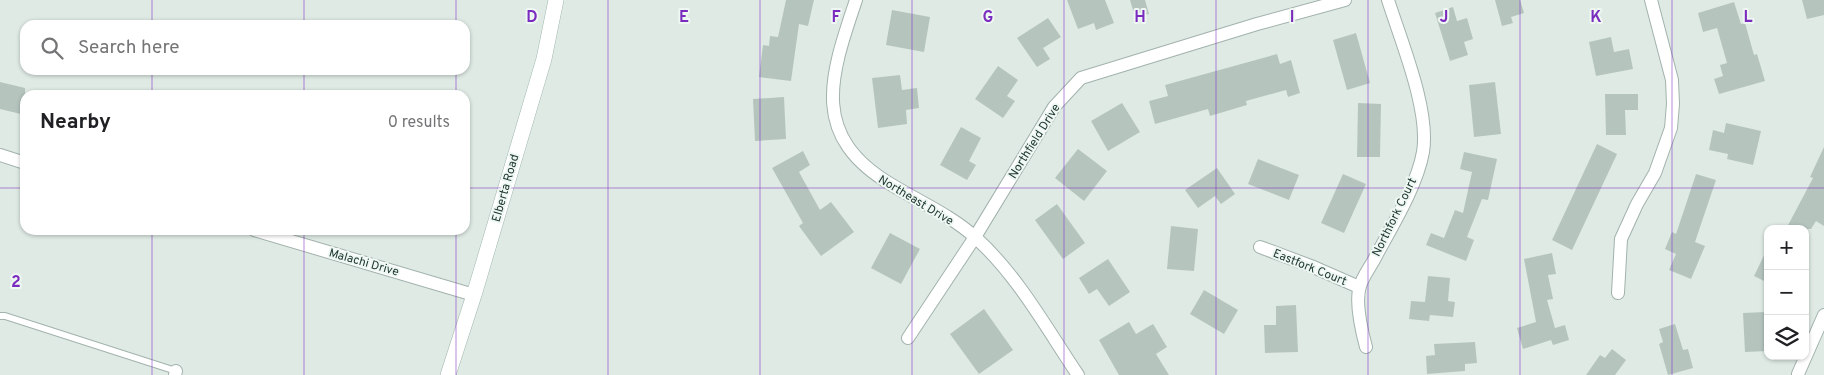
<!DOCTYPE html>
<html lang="en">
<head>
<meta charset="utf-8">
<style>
	body { margin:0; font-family:Overpass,sans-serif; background:#f2f2f2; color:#202124 }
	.controls { position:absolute; right:15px; bottom:15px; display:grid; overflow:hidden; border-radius:10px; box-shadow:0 1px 4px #0004 }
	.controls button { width:45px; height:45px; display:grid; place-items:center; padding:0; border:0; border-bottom:1px solid #e0e0e0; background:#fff; color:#202124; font:25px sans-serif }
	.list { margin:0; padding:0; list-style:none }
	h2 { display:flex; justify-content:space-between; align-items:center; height:65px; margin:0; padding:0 20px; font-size:21px }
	h2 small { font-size:16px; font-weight:400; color:#757577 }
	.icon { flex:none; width:28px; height:28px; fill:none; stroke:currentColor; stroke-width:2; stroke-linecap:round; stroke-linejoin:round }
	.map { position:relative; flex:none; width:1824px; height:375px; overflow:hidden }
	.search { position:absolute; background:#fff; box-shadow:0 1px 4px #0004; left:20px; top:20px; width:450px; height:55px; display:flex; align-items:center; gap:12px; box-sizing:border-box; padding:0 18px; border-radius:15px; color:#757577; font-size:19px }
	.panel { position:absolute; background:#fff; box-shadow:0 1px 4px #0004; left:20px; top:90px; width:450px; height:145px; border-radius:15px }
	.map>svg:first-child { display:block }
</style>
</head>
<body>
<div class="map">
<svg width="1824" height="375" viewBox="0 0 1824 375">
	<rect width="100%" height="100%" fill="#dfeae5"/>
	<g fill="#b5c5be">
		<path d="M 786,0 L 814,0 L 808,26 L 799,24 L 791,81 L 759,77 L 763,45 L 769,46 L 770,36 L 778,37 Z"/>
		<path d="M 1067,0 L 1105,0 L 1114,23 L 1096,30 L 1094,23 L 1078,29 Z"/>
		<path d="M 1130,0 L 1145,0 L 1149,14 L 1135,17 Z"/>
		<path d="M 1495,0 L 1520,0 L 1524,13 L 1511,17 L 1513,23 L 1502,26 Z"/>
		<path d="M 1802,0 L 1824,0 L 1824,15 L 1807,19 Z"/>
		<path d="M 1734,2 L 1741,24 L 1745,23 L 1754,55 L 1757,54 L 1765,81 L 1719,94 L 1714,79 L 1723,76 L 1720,65 L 1727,63 L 1717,28 L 1703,32 L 1698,13 Z"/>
		<path d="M 1453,7 L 1457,21 L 1467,18 L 1473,39 L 1464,42 L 1468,55 L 1450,61 L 1435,13 Z"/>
		<path d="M 892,10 L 930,17 L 924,52 L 886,45 Z"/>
		<path d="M 1048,18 L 1061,37 L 1043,48 L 1050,59 L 1037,67 L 1017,38 Z"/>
		<path d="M 1356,33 L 1370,83 L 1347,90 L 1333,40 Z"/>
		<path d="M 1611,37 L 1614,52 L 1629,49 L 1633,69 L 1596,76 L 1589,42 Z"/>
		<path d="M 1277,54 L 1280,64 L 1291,60 L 1300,93 L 1288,97 L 1286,90 L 1246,101 L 1247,105 L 1210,116 L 1208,109 L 1155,124 L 1149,101 L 1168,96 L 1165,85 Z"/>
		<path d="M 998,66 L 1018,80 L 1007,96 L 1015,101 L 1003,118 L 975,99 Z"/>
		<path d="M 900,75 L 902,90 L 917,88 L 919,108 L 906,110 L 907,124 L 878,128 L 872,78 Z"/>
		<path d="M 0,82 L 25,88 L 25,115 L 0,109 Z"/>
		<path d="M 1495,82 L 1501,134 L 1474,137 L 1469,85 Z"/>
		<path d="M 1605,94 L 1638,94 L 1638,110 L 1625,110 L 1626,135 L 1606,135 Z"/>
		<path d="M 784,97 L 786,139 L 755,141 L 753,99 Z"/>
		<path d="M 1122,103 L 1140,132 L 1108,151 L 1091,121 Z"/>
		<path d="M 1358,103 L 1381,104 L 1380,157 L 1357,157 Z"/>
		<path d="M 1726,123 L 1761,131 L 1753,165 L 1727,159 L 1728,154 L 1709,150 L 1713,130 L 1724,133 Z"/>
		<path d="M 961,127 L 981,138 L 969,161 L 976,165 L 967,180 L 940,165 Z"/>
		<path d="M 1597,144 L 1617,154 L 1572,250 L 1552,240 Z"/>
		<path d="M 1824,147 L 1824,226 L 1816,221 L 1811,229 L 1786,229 L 1813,178 L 1810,177 Z"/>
		<path d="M 1078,149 L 1107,171 L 1084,201 L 1055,178 Z"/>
		<path d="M 803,151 L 810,165 L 799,172 L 820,210 L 831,202 L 854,232 L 821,256 L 799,226 L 803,223 L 772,168 Z"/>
		<path d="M 1464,152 L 1497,159 L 1488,200 L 1482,199 L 1467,237 L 1474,240 L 1466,261 L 1426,245 L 1431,233 L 1444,238 L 1455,210 L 1463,213 L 1472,172 L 1460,169 Z"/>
		<path d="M 1258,159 L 1299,175 L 1289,200 L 1248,184 Z"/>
		<path d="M 1217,168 L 1235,194 L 1221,204 L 1215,196 L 1198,208 L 1185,190 Z"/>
		<path d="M 1343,174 L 1366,184 L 1344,233 L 1321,223 Z"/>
		<path d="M 1696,174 L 1716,180 L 1695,242 L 1705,246 L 1691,279 L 1669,270 L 1676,254 L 1665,249 L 1672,232 L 1676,234 Z"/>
		<path d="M 1057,204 L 1085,243 L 1063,259 L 1035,220 Z"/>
		<path d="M 1171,226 L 1198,229 L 1194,271 L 1167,269 Z"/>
		<path d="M 890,233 L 920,249 L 901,284 L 871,268 Z"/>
		<path d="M 1768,247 L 1768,283 L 1754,276 Z"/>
		<path d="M 1552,253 L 1556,274 L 1548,275 L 1553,299 L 1547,300 L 1555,328 L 1565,325 L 1569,340 L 1553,345 L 1551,340 L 1523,349 L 1517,328 L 1536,322 L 1524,259 Z"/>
		<path d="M 1108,259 L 1130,292 L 1109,306 L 1097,289 L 1089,294 L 1079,278 Z"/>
		<path d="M 1428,276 L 1450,278 L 1448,301 L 1455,302 L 1453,317 L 1430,315 L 1429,321 L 1409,319 L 1411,301 L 1425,302 Z"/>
		<path d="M 1204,290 L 1238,310 L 1224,334 L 1190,314 Z"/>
		<path d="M 1296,305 L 1298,352 L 1265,353 L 1264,325 L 1276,325 L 1276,306 Z"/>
		<path d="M 984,309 L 1013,350 L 979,374 L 950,334 Z"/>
		<path d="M 1766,312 L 1768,351 L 1745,352 L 1743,313 Z"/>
		<path d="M 1129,322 L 1136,334 L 1153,324 L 1167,347 L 1156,354 L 1169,375 L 1119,375 L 1099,340 Z"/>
		<path d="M 1675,324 L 1683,350 L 1688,349 L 1693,368 L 1668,375 L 1659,344 L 1663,342 L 1659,329 Z"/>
		<path d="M 1475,342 L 1477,363 L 1465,364 L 1465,371 L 1427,374 L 1426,356 L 1435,355 L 1434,344 Z"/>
		<path d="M 1612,349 L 1626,360 L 1615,375 L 1586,375 L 1600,355 L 1605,358 Z"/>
	</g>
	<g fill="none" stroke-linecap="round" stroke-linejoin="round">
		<g stroke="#a2b2ac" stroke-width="8">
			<path id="lane" d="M 0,316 L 5,316 L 176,371"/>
		</g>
		<g stroke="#a2b2ac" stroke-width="14">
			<g id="street">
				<path d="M 856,0 C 830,77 809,136 892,185 C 920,202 952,216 976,238 C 1018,276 1047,329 1078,375"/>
				<path d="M 0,155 L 25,163"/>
				<path d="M 254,230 L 474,295"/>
				<path d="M 1260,247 L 1311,266 L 1359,287"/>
				<path d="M 1618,293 L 1621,239 L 1637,204 L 1655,173 L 1671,128 L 1673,104 L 1672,80 L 1651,0"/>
				<path d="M 908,338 L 975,237 L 1054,107 L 1081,78 L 1257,24 L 1345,0"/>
				<path d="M 1366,347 C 1362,332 1355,301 1360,286 C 1363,276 1371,266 1376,256 C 1392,226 1417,186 1423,152 C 1430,110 1401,41 1388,0"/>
				<path d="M 1798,374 L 1824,315"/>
				<path d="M 175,375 L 176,371"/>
			</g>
		</g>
		<g stroke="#9eb6ad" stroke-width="16">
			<path id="secondary" d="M 448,375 L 474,295 L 544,59 L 556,0"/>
		</g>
		<use href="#lane" stroke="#fff" stroke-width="6"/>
		<use href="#street" stroke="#fff" stroke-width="12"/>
		<use href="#secondary" stroke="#fff" stroke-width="15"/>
	</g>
	<path fill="none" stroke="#7b2cbf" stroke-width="1" stroke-opacity="0.55" d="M 152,0 L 152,25M 304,0 L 304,25M 456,0 L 456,25M 608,0 L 608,375M 760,0 L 760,375M 912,0 L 912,375M 1064,0 L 1064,375M 1216,0 L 1216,375M 1368,0 L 1368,375M 1520,0 L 1520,375M 1672,0 L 1672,375M 152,70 L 152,95M 304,70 L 304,95M 456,70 L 456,95M 0,188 L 25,188M 465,188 L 1824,188M 152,230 L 152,375M 304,230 L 304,375M 456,230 L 456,375"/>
	<g text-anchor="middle" stroke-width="4" stroke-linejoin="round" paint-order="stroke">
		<g font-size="12" fill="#203a32" stroke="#eff7f3">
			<text transform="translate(1034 141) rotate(-58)" y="4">Northfield Drive</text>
			<text transform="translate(505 188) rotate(-74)" y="4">Elberta Road</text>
			<text transform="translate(916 200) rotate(31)" y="4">Northeast Drive</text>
			<text transform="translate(1394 217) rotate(-64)" y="4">Northfork Court</text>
			<text transform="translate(364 262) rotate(16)" y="4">Malachi Drive</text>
			<text transform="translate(1310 267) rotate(22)" y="4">Eastfork Court</text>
		</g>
	</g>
	<g font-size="16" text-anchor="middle" font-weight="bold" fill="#7b2cbf" stroke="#eff7f3" stroke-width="4" stroke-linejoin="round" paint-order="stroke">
		<text x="532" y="22">D</text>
		<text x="684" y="22">E</text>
		<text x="836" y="22">F</text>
		<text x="988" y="22">G</text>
		<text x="1140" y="22">H</text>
		<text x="1292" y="22">I</text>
		<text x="1444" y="22">J</text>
		<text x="1596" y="22">K</text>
		<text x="1748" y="22">L</text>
		<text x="16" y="287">2</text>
	</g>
</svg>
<div class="controls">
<button>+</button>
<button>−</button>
<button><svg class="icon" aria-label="layers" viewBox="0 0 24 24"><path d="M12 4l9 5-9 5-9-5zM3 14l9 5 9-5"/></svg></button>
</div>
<div class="search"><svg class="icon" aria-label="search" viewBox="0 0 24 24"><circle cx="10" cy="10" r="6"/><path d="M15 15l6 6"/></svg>Search here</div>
<section class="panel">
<h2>Nearby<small>0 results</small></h2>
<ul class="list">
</ul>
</section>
</div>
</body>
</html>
